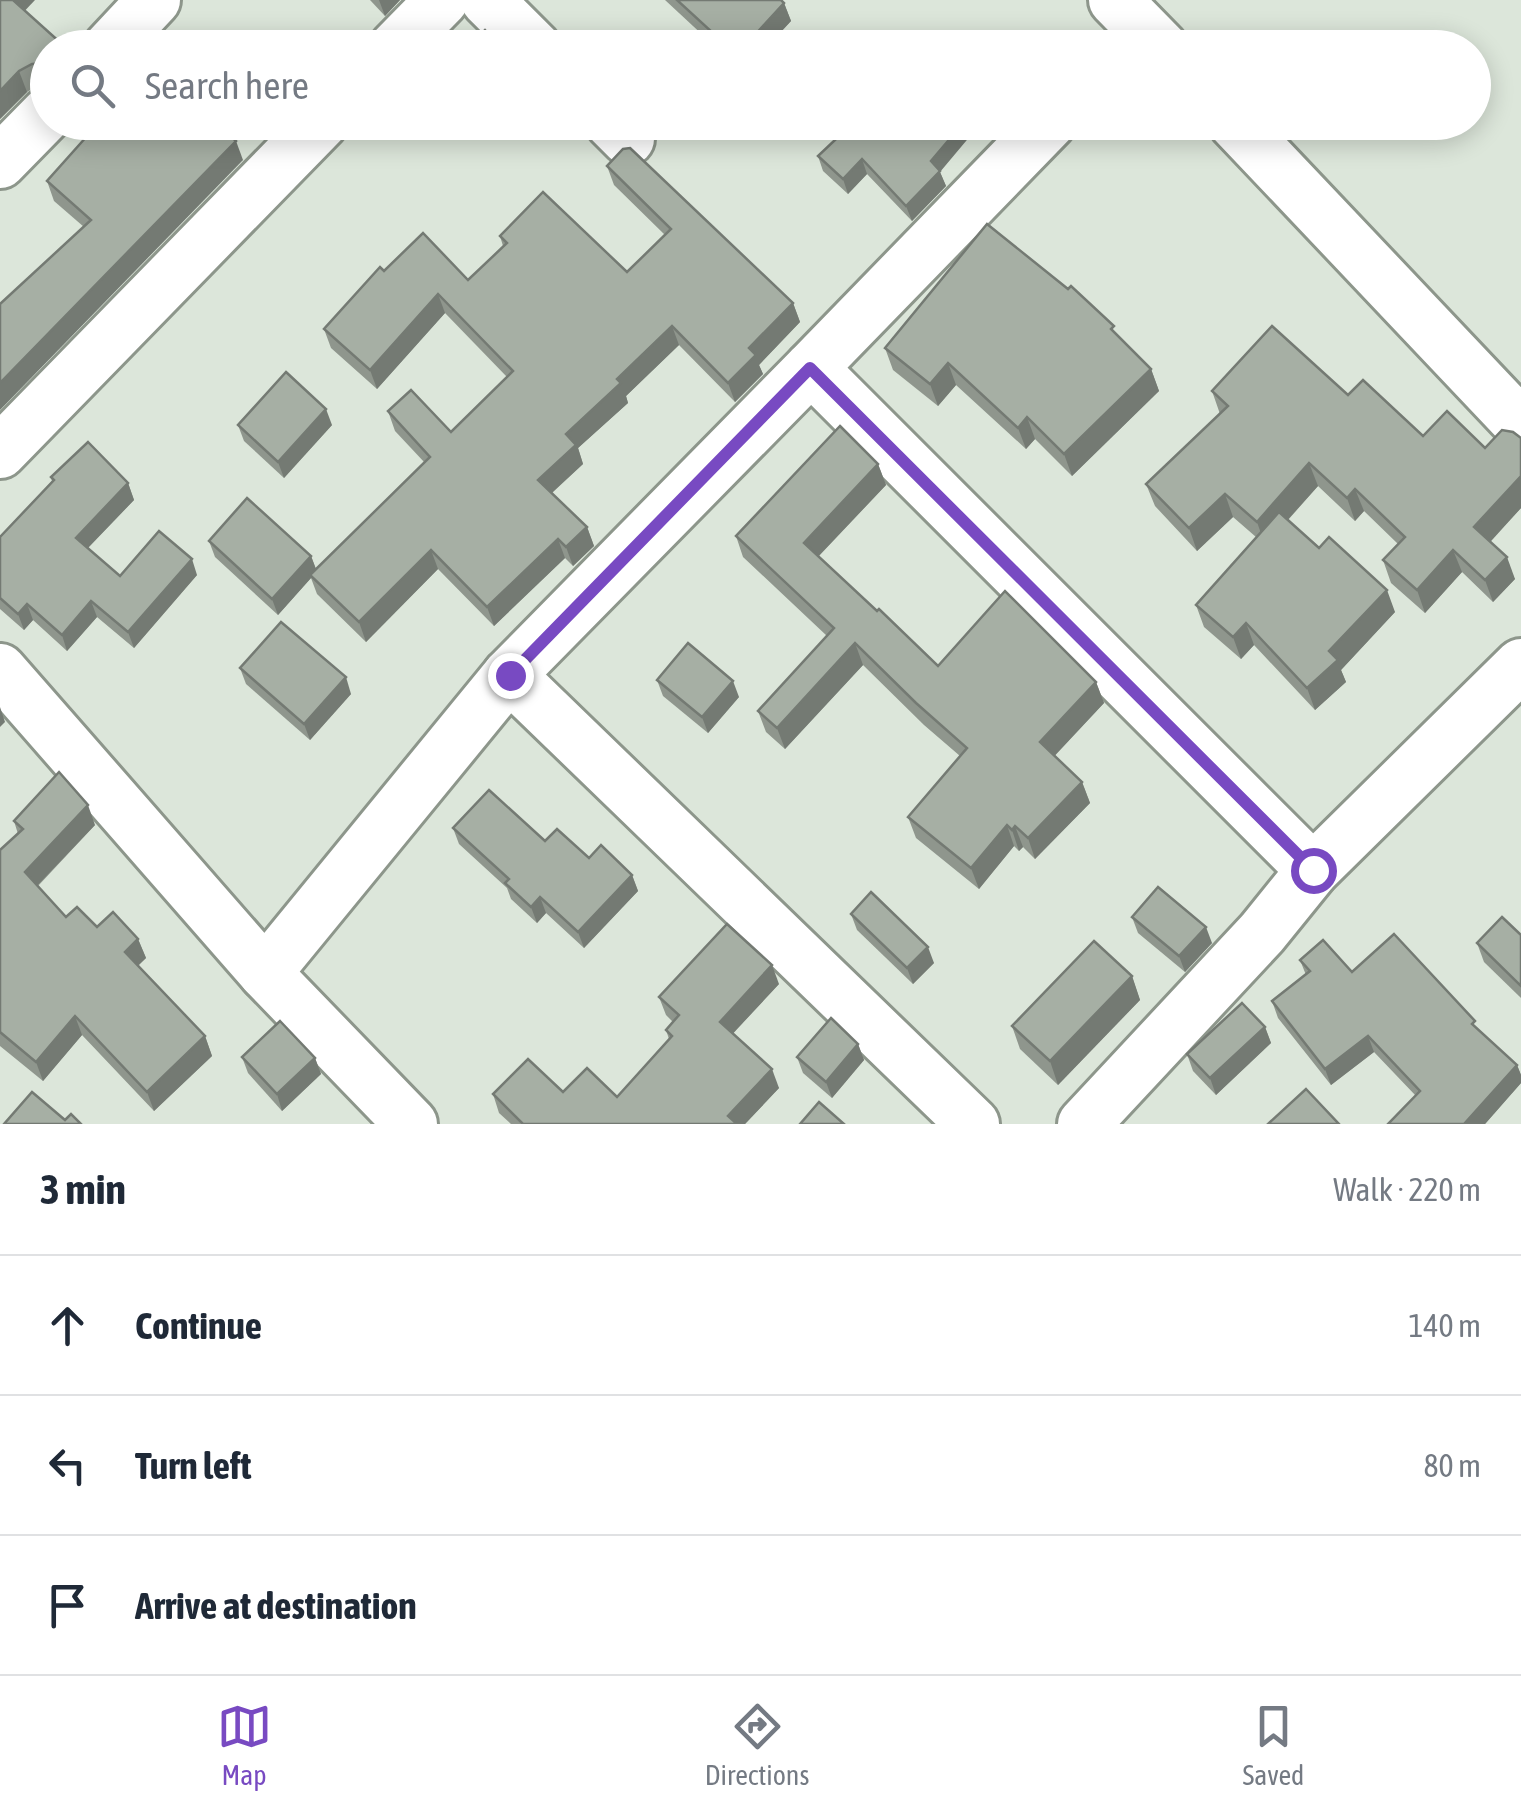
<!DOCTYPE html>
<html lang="en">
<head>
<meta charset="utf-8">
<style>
	body { margin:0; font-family:"Asap Condensed",sans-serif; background:#f6f6f7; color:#1f2937 }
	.stop { position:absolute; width:30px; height:30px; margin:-22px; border:8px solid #784ac2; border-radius:50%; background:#fff }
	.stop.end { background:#784ac2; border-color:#fff; box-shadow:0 2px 10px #0008 }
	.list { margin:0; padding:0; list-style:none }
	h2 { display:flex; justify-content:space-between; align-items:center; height:130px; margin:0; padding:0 40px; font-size:42px }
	h2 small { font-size:32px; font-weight:400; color:#747a83 }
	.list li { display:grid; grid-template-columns:65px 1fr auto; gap:30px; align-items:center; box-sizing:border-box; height:140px; padding:0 40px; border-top:2px solid #e0e1e3 }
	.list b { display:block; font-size:38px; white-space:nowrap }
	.list em { font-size:32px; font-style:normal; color:#747a83 }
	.icon { flex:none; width:55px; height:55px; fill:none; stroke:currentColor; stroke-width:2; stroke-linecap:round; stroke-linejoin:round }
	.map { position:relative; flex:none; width:1521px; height:1124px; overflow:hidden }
	.search { position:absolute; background:#fff; box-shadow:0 5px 25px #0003; left:30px; right:30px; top:30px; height:110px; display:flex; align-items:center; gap:25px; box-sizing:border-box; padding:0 35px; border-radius:55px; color:#747a83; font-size:38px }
	.sheet { height:550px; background:#fff }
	nav { display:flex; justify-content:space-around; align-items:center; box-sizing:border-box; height:140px; border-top:2px solid #e0e1e3; background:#fff; font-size:28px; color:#747a83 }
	nav a { display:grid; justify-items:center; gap:5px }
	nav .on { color:#784ac2 }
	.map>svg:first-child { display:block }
</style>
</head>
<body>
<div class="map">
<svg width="1521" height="1124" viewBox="0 0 1521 1124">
	<rect width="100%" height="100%" fill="#dce6da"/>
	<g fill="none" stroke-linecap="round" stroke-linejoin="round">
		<g stroke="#8d968b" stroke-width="58">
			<g id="minor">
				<path d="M 487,0 L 535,48"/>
				<path d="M 1115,0 L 1162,48"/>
				<path d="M 109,48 L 154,0"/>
				<path d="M 395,48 L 442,0"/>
				<path d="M 611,122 L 628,139"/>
				<path d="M 1234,122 L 1521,425"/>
				<path d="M 0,162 L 48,113"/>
				<path d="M 811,368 L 1050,122"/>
				<path d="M 0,452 L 322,122"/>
				<path d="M 0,670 L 265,973 L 411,1124"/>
				<path d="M 509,675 L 973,1124"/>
				<path d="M 265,973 L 509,675 L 811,368 L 1313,870"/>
				<path d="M 1084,1124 L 1262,933 L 1313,870 L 1521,665"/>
			</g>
		</g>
		<use href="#minor" stroke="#fff" stroke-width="52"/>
	</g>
	<g fill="#8f968d">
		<path d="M 370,0 L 400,0 L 385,16 Z"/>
		<path d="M 665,0 L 781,0 L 784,3 L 791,21 L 766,48 L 699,48 L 707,39 Z"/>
		<path d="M 25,11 L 64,48 L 48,48 L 48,84 L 39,84 L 27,92 L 0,119 Z"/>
		<path d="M 854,122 L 940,172 L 946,186 L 912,221 L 867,174 L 848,194 L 823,171 L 818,156 Z"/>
		<path d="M 91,138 L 243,160 L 84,227 L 54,201 L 47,181 Z"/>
		<path d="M 607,166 L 793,303 L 800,322 L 759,365 L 763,374 L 735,402 L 679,345 L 626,396 L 628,403 L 578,448 L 583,464 L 552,493 L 587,527 L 594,546 L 573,566 L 565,558 L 494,626 L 438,569 L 366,642 L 317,594 L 311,578 L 278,615 L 215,557 L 209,541 L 311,556 L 316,569 L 425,463 L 395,431 L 388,411 L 451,432 L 507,377 L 445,313 L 377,389 L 331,348 L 324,329 L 384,271 L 468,280 L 503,246 L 500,236 L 627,272 L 665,235 L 614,185 Z"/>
		<path d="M 1116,334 L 1151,369 L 1159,391 L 1072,476 L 1035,439 L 1026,449 L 956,385 L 938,406 L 893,370 L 885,348 Z"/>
		<path d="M 1212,391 L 1348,395 L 1423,436 L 1485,448 L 1521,438 L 1521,508 L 1490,541 L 1515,579 L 1493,602 L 1462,572 L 1425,613 L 1391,583 L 1383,560 L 1398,544 L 1364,511 L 1355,521 L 1318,486 L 1288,520 L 1395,612 L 1341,670 L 1346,682 L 1315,710 L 1254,645 L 1241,659 L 1204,627 L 1196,605 L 1256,537 L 1233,517 L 1197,551 L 1155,506 L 1146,484 L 1220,414 Z"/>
		<path d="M 238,425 L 332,425 L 284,478 L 244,441 Z"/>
		<path d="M 878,464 L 886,485 L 818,557 L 938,666 L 1096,682 L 1104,703 L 1054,756 L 1082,782 L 1090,803 L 1035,859 L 1023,847 L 1019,851 L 1014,846 L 979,889 L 916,838 L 908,817 L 960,756 L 924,725 L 863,665 L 785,749 L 766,732 L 758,711 L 827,636 L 743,557 L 736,536 Z"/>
		<path d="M 51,477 L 128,483 L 134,500 L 88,548 L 120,576 L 197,575 L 134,648 L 97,617 L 67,651 L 33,620 L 24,630 L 0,609 L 0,537 L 52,481 Z"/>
		<path d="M 240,668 L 351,694 L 310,740 L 246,684 Z"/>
		<path d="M 657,680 L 739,697 L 708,733 L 663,696 Z"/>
		<path d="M 14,821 L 95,825 L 38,886 L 66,917 L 138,939 L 146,958 L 138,966 L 205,1036 L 212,1056 L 154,1111 L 82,1035 L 43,1081 L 0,1046 L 0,850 L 18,834 Z"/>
		<path d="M 453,828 L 545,841 L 632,875 L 638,891 L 584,948 L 546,913 L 537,923 L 511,899 L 507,888 L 459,844 Z"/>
		<path d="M 851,914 L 934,963 L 913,984 L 857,930 Z"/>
		<path d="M 1132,917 L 1212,943 L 1185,972 L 1138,933 Z"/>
		<path d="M 1521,935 L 1521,998 L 1484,962 L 1477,943 Z"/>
		<path d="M 1300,960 L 1352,972 L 1478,1030 L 1517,1065 L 1521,1075 L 1521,1083 L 1485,1124 L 1416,1096 L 1374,1052 L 1331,1085 L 1278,1018 L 1272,1001 L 1306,975 Z"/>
		<path d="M 1132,976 L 1140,1000 L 1058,1085 L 1020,1049 L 1012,1026 Z"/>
		<path d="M 779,984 L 733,1033 L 779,1088 L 745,1124 L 511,1124 L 499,1113 L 493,1094 L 563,1092 L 617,1097 L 669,1039 L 666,1030 L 673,1022 L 666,1015 L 659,997 Z"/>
		<path d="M 1265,1027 L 1271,1043 L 1216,1095 L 1193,1071 L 1187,1054 Z"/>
		<path d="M 858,1044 L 864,1060 L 832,1098 L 803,1073 L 797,1057 Z"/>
		<path d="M 242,1057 L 315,1058 L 321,1074 L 282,1111 L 248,1073 Z"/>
	</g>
	<g fill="#747a73">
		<path d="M 11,0 L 35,0 L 18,18 Z"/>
		<path d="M 379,0 L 400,0 L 385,16 Z"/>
		<path d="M 784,3 L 791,21 L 766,48 L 743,48 Z"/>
		<path d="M 19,71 L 27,92 L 0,119 L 0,91 Z"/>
		<path d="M 964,122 L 982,122 L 940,172 L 946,186 L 912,221 L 906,206 L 931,161 Z"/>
		<path d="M 236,141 L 243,160 L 0,410 L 0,383 Z"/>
		<path d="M 862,159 L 867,174 L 848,194 L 843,179 Z"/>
		<path d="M 438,294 L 445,313 L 377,389 L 370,370 Z"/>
		<path d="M 793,303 L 800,322 L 759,365 L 763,374 L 735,402 L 728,383 L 749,348 Z"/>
		<path d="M 672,326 L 679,345 L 626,396 L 628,403 L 578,448 L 583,464 L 545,499 L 538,480 L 566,434 L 617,379 Z"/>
		<path d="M 948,363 L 956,385 L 938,406 L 930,384 Z"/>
		<path d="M 1151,369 L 1159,391 L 1072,476 L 1064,454 Z"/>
		<path d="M 326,409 L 332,425 L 284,478 L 278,462 Z"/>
		<path d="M 1027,417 L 1035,439 L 1026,449 L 1018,428 Z"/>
		<path d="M 1309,463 L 1318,486 L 1265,545 L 1257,522 Z"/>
		<path d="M 878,464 L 886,485 L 811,564 L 804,543 Z"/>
		<path d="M 1521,476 L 1521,508 L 1483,550 L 1474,527 Z"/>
		<path d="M 128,483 L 134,500 L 82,554 L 76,538 Z"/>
		<path d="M 1355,489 L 1364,511 L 1355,521 L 1347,498 Z"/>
		<path d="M 1225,494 L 1233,517 L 1197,551 L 1189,528 Z"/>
		<path d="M 587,527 L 594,546 L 573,566 L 566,547 Z"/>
		<path d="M 558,539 L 565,558 L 494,626 L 487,607 Z"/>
		<path d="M 431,550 L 438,569 L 366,642 L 359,622 Z"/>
		<path d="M 1453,550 L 1462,572 L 1425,613 L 1417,590 Z"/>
		<path d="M 311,556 L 317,572 L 310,575 L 311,578 L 278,615 L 272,599 Z"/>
		<path d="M 1507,557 L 1515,579 L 1493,602 L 1485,580 Z"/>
		<path d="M 192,559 L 197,575 L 134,648 L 128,632 Z"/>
		<path d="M 1387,590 L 1395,612 L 1341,670 L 1346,682 L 1315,710 L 1307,688 L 1329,651 Z"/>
		<path d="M 91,601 L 97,617 L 67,651 L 62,635 Z"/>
		<path d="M 27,604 L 33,620 L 24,630 L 18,614 Z"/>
		<path d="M 1246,623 L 1254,645 L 1241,659 L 1233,637 Z"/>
		<path d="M 855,643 L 863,665 L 785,749 L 777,728 Z"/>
		<path d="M 346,677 L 351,694 L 310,740 L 304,724 Z"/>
		<path d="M 733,681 L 739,697 L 708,733 L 702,717 Z"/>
		<path d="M 1096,682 L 1104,703 L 1048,763 L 1040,742 Z"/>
		<path d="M 0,707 L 5,722 L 0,727 Z"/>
		<path d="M 1082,782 L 1090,803 L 1035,859 L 1028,838 Z"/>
		<path d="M 88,805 L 95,825 L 32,891 L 25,872 Z"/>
		<path d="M 1007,825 L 1014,846 L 979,889 L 971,868 Z"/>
		<path d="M 1015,826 L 1023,847 L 1019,851 L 1012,830 Z"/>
		<path d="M 632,875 L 638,891 L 584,948 L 578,932 Z"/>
		<path d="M 540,897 L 546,913 L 537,923 L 531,907 Z"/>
		<path d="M 1206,927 L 1212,943 L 1185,972 L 1179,956 Z"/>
		<path d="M 138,939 L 146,958 L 132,971 L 125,952 Z"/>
		<path d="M 928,947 L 934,963 L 913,984 L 907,968 Z"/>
		<path d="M 772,965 L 779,984 L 727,1040 L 720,1022 Z"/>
		<path d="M 1132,976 L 1140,1000 L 1058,1085 L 1050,1061 Z"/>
		<path d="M 75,1016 L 82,1035 L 43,1081 L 36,1062 Z"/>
		<path d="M 1265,1027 L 1271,1043 L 1216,1095 L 1210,1078 Z"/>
		<path d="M 205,1036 L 212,1056 L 154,1111 L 147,1092 Z"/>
		<path d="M 1368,1036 L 1374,1052 L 1331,1085 L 1325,1069 Z"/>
		<path d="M 858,1044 L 864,1060 L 832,1098 L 826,1082 Z"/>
		<path d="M 315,1058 L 321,1074 L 282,1111 L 277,1094 Z"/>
		<path d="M 1517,1065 L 1521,1075 L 1521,1083 L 1485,1124 L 1464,1124 Z"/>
		<path d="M 772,1069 L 779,1088 L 745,1124 L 731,1124 L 728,1116 Z"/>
	</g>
	<g fill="#a6afa4" stroke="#747a73" stroke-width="2.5">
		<path d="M 0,0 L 13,0 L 63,45 L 61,48 L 48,48 L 46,63 L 32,64 L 19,71 L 0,91 Z"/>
		<path d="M 677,0 L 781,0 L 784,3 L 743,48 L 699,48 L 713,33 Z"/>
		<path d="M 485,30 L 502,48 L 467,48 Z"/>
		<path d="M 106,122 L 215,122 L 236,141 L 0,383 L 0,304 L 91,220 L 47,181 L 88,135 L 91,138 Z"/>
		<path d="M 854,122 L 964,122 L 931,161 L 940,171 L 906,206 L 862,159 L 843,179 L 818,156 Z"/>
		<path d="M 630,148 L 793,303 L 749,348 L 756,355 L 728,383 L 672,326 L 617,379 L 621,383 L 566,434 L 576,445 L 538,480 L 587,527 L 566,547 L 558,539 L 487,607 L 431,550 L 359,622 L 310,575 L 430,457 L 388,411 L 411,390 L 451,432 L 513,371 L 438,294 L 370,370 L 324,329 L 380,267 L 384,271 L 423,233 L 468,280 L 507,243 L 500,236 L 543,192 L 627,272 L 671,229 L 607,166 L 623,149 Z"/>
		<path d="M 987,224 L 1068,289 L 1071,286 L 1114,326 L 1111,329 L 1151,369 L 1064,454 L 1027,417 L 1018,428 L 948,363 L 930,384 L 885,348 Z"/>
		<path d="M 1272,326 L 1348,395 L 1363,380 L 1423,436 L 1447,411 L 1485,448 L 1502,430 L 1513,432 L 1521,438 L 1521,476 L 1474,527 L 1507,557 L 1485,580 L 1453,550 L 1417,590 L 1383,560 L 1405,537 L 1355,489 L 1347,498 L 1309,463 L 1257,522 L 1225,494 L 1189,528 L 1146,484 L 1228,406 L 1212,391 Z"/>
		<path d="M 286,372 L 326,409 L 278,462 L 238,425 Z"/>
		<path d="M 840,426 L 878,464 L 804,543 L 877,611 L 879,609 L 938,666 L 1005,591 L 1096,682 L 1040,742 L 1082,782 L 1028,838 L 1015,826 L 1012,830 L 1007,825 L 971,868 L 908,817 L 967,748 L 916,703 L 855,643 L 777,728 L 758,711 L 834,628 L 736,536 Z"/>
		<path d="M 88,442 L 128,483 L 76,538 L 120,576 L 159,531 L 192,559 L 128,632 L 91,601 L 62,635 L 27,604 L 18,614 L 0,598 L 0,537 L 54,480 L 51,477 Z"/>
		<path d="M 247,498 L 311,556 L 272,599 L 209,541 Z"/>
		<path d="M 1279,512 L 1319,548 L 1329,537 L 1387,590 L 1329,651 L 1338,660 L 1307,688 L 1246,623 L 1233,637 L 1196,605 Z"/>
		<path d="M 281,622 L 346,677 L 304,724 L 240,668 Z"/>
		<path d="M 688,643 L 733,681 L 702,717 L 657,680 Z"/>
		<path d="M 59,772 L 88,805 L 25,872 L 66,917 L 77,907 L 97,927 L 113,912 L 138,939 L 125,952 L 205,1036 L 147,1092 L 75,1016 L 36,1062 L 0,1032 L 0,850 L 23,829 L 14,821 Z"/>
		<path d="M 489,790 L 545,841 L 557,829 L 589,858 L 601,845 L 632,875 L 578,932 L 540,897 L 531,907 L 505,883 L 509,879 L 453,828 Z"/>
		<path d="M 1158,887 L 1206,927 L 1179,956 L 1132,917 Z"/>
		<path d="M 871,892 L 928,947 L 907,968 L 851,914 Z"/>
		<path d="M 1502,917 L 1521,935 L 1521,986 L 1477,943 Z"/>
		<path d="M 727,924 L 772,965 L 720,1022 L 772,1069 L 728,1116 L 737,1124 L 523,1124 L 493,1094 L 528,1059 L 563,1092 L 587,1068 L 617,1097 L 672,1036 L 666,1030 L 679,1015 L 659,997 Z"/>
		<path d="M 1394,934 L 1475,1021 L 1472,1024 L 1517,1065 L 1464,1124 L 1388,1124 L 1420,1091 L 1368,1036 L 1325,1069 L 1272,1001 L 1310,971 L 1300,960 L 1323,940 L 1352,972 Z"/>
		<path d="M 1094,941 L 1132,976 L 1050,1061 L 1012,1026 Z"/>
		<path d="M 1242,1003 L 1265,1027 L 1210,1078 L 1187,1054 Z"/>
		<path d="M 831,1018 L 858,1044 L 826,1082 L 797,1057 Z"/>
		<path d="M 280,1021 L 315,1058 L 277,1094 L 242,1057 Z"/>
		<path d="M 1306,1089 L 1339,1124 L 1268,1124 Z"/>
		<path d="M 32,1092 L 65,1120 L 71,1114 L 81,1124 L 4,1124 Z"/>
		<path d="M 819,1102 L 844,1124 L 800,1124 Z"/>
	</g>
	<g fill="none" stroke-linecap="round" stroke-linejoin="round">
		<path stroke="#784ac2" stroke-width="12" d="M 510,675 L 810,368 L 1313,870"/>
	</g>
</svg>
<div class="stop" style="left:1313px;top:870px"></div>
<div class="stop end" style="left:510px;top:675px"></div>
<div class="search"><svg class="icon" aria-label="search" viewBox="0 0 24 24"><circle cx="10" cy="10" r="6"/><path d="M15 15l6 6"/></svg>Search here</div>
</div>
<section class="sheet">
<h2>3 min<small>Walk · 220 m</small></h2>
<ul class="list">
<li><svg class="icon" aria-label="ahead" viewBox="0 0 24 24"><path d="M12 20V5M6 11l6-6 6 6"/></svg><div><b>Continue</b></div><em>140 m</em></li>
<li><svg class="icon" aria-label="left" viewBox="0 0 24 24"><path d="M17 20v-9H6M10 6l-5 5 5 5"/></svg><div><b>Turn left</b></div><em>80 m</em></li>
<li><svg class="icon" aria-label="arrive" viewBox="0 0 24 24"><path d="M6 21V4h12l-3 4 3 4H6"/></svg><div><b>Arrive at destination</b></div></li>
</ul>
</section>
<nav>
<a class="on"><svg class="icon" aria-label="map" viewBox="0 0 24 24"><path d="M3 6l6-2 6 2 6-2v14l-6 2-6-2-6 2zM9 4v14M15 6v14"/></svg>Map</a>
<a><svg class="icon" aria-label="directions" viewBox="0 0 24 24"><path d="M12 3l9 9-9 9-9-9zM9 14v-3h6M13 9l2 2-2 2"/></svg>Directions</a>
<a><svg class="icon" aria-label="saved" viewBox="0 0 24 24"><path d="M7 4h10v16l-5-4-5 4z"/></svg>Saved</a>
</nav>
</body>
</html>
